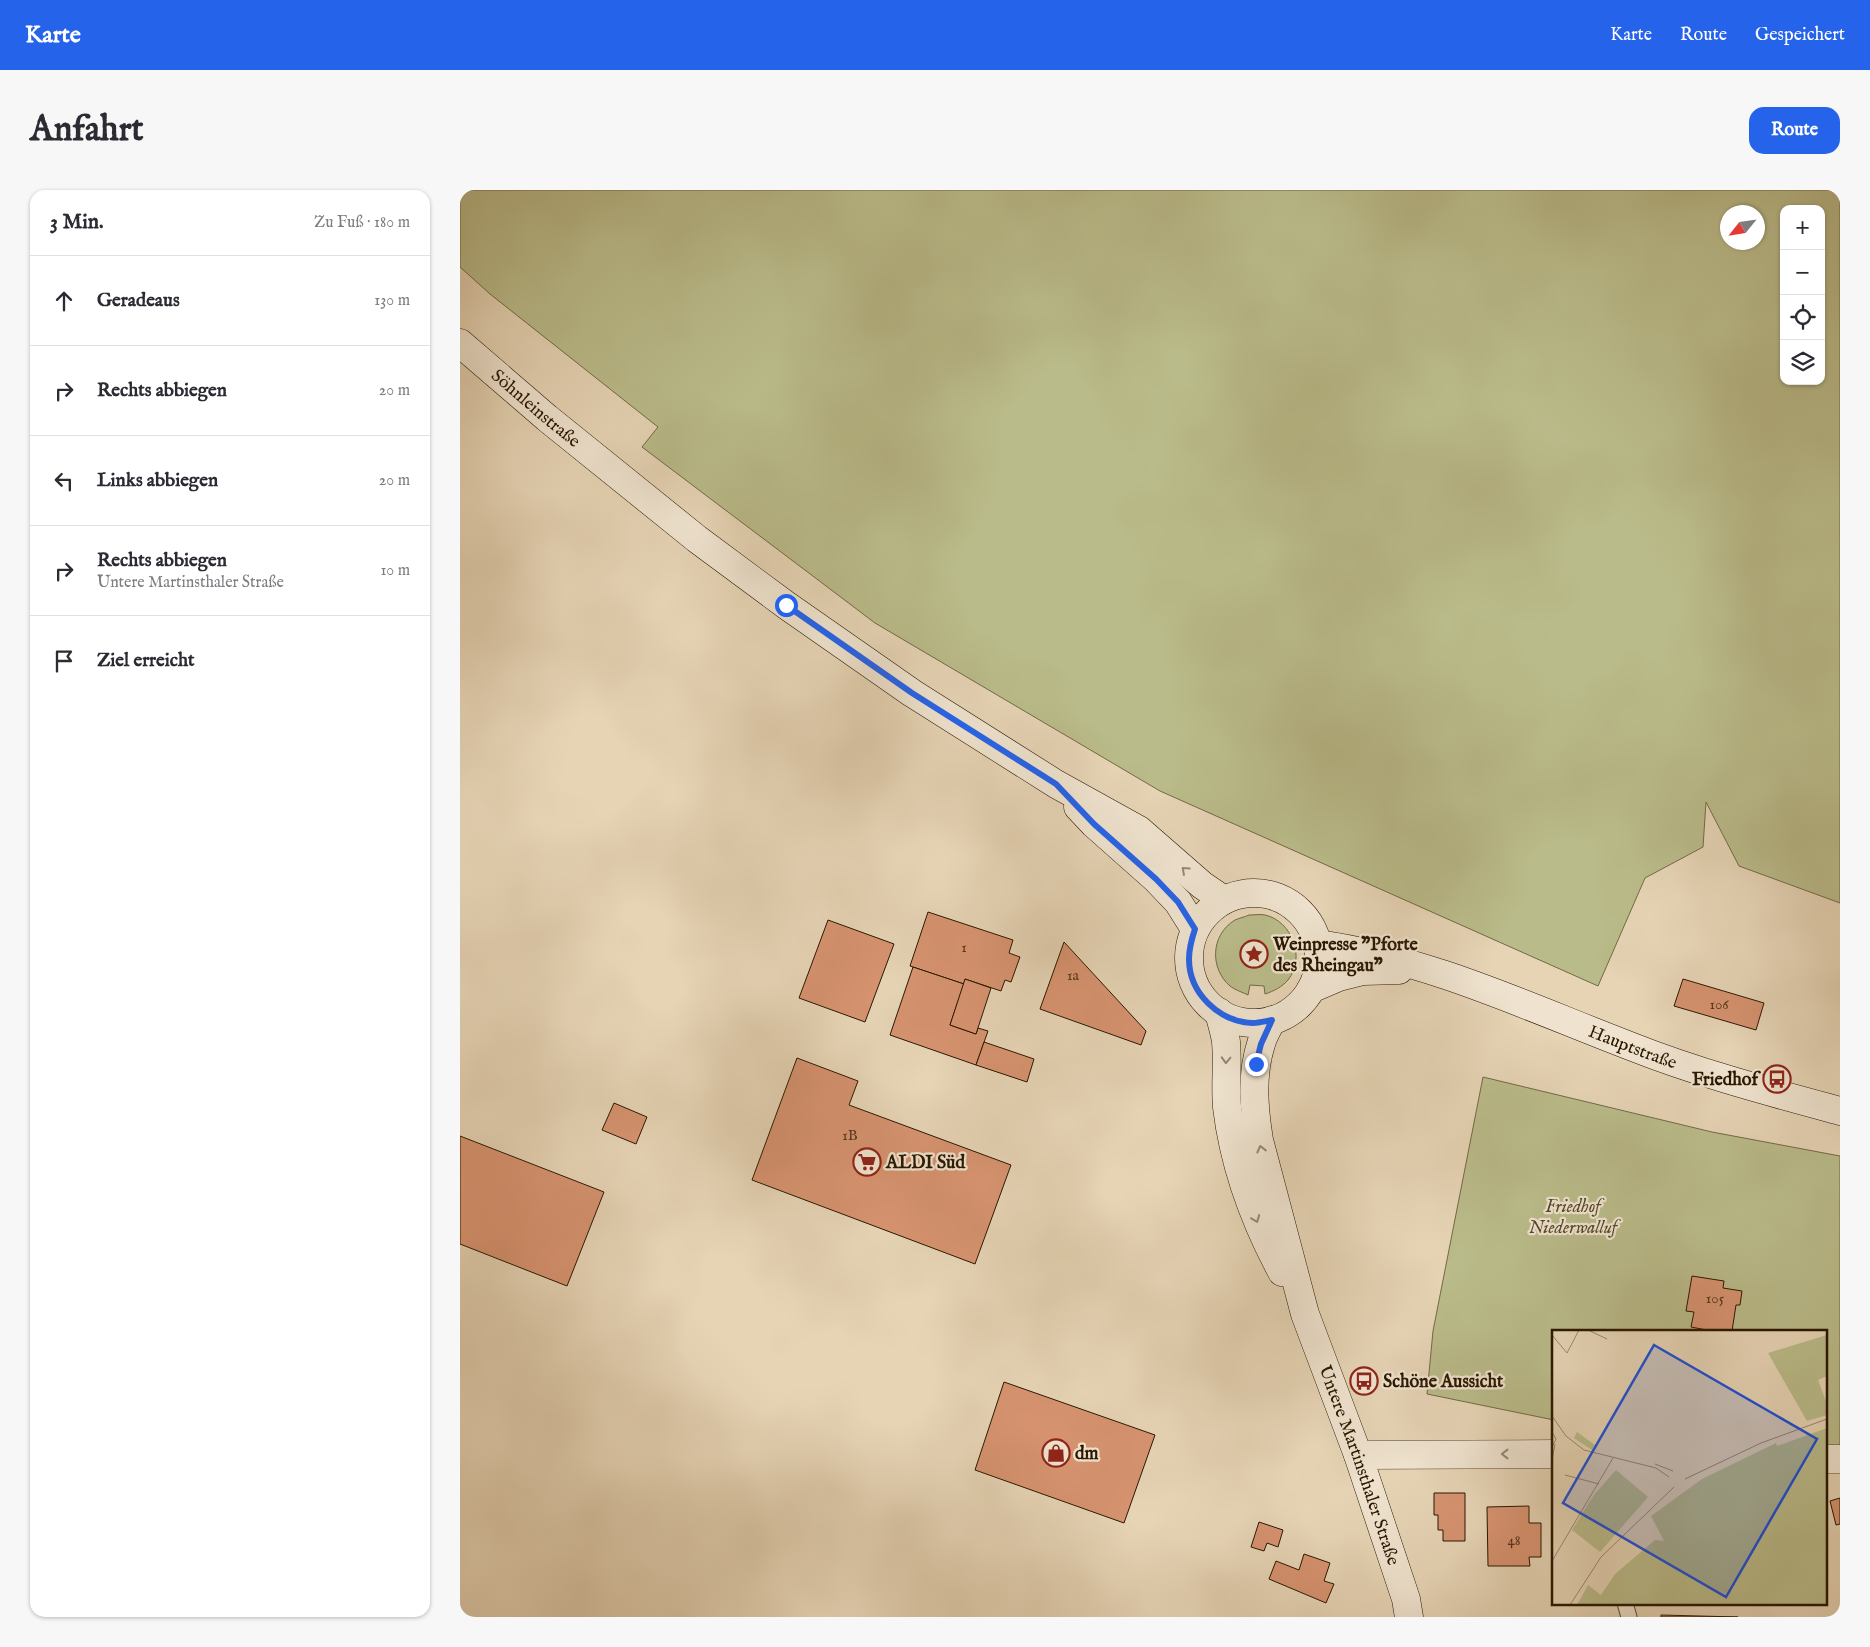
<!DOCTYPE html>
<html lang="de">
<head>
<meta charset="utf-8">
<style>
	body { margin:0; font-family:"IM FELL English",serif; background:#f7f7f7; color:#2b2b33 }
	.controls { position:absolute; right:15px; top:15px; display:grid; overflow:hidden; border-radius:10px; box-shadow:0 1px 4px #0004 }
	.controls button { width:45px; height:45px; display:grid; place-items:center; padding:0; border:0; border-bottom:1px solid #e1e1e2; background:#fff; color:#2b2b33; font:25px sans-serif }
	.compass { position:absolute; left:1260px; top:15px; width:45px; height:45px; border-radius:50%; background:#fff; box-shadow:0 1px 4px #0004; rotate:240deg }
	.stop { position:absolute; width:15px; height:15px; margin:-11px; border:4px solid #2563eb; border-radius:50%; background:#fff }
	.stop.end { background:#2563eb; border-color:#fff; box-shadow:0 1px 5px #0008 }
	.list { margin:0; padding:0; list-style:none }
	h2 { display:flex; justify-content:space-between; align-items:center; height:65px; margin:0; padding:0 20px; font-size:21px }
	h2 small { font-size:16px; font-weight:400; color:#7c7c81 }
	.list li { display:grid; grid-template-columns:32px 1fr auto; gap:15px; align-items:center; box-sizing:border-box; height:90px; padding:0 20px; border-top:1px solid #e1e1e2 }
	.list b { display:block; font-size:19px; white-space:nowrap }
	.list p { margin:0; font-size:16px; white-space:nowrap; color:#7c7c81 }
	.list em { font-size:16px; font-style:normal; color:#7c7c81 }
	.icon { flex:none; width:28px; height:28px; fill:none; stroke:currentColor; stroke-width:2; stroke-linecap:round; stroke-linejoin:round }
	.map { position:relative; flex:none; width:1380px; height:1427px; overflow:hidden; border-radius:15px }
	header { display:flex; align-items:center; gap:30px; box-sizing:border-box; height:70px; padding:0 25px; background:#2563eb; color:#fff }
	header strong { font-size:24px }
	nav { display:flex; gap:28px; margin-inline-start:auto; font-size:18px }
	.intro { display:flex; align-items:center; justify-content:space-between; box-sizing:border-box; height:120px; padding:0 30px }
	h1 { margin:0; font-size:35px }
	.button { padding:12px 22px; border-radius:15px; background:#2563eb; color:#fff; font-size:18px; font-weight:700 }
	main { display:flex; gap:30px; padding:0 30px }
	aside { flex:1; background:#fff; border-radius:15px; box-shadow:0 1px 4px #0004 }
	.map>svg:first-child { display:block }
</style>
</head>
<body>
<header>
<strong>Karte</strong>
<nav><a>Karte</a><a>Route</a><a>Gespeichert</a></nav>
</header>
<div class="intro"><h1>Anfahrt</h1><a class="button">Route</a></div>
<main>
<aside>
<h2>3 Min.<small>Zu Fuß · 180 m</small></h2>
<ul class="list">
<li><svg class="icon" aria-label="ahead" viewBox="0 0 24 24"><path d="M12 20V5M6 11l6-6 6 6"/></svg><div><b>Geradeaus</b></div><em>130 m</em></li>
<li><svg class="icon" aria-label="right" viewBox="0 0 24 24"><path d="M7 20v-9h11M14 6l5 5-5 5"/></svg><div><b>Rechts abbiegen</b></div><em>20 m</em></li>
<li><svg class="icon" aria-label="left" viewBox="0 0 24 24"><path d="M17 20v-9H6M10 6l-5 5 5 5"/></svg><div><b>Links abbiegen</b></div><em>20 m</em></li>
<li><svg class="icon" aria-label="right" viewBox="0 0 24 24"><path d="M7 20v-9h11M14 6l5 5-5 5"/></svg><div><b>Rechts abbiegen</b><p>Untere Martinsthaler Straße</p></div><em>10 m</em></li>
<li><svg class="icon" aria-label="arrive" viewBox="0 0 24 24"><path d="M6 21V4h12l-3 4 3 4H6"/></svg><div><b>Ziel erreicht</b></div></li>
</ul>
</aside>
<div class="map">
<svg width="1380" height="1427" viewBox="0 0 1380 1427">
	<rect width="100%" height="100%" fill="#e6d4b5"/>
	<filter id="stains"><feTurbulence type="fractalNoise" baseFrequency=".004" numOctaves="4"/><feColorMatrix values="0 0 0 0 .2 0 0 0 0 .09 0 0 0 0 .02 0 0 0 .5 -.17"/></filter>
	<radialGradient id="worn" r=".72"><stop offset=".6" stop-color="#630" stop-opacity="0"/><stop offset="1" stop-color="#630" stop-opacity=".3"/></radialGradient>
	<g fill="#babb8a" stroke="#726945" fill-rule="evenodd">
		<path d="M 0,0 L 1380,0 L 1380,713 L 1279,676 L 1246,612 L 1243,657 L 1185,688 L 1138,796 L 700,601 L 415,433 L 182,257 L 198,237 L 30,104 L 0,77 ZM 1324,19 L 1361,19 L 1361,191 L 1324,191 ZM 1298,22 L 1298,52 L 1268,52 L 1268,22 Z"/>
		<path d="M 789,725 C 794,725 800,724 805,725 C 832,731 846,768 828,790 C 822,797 814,801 805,804 L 804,796 L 790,795 L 788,805 C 782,802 775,800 770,796 C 750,779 750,745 775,730 C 779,728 785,727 789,725 Z"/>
		<path d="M 1023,887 L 1252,942 L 1380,966 L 1380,1258 L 1366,1258 L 1366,1141 L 1094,1141 L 1094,1230 L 967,1204 L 973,1141 Z"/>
	</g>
	<g fill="#d79370" stroke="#291700">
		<path d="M 468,722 L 553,750 L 549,763 L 560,767 L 551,792 L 545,790 L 541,801 L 505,789 L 504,794 L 450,776 Z"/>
		<path d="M 368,730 L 434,754 L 405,832 L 339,808 Z"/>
		<path d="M 604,752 L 686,841 L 681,855 L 580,819 Z"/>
		<path d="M 453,777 L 504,794 L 490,835 L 516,844 L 518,838 L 528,841 L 516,875 L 430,845 Z"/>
		<path d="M 505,789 L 531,798 L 516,844 L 490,835 Z"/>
		<path d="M 1223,789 L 1304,813 L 1296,840 L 1214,816 Z"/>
		<path d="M 524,852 L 574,869 L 567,892 L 516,875 Z"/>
		<path d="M 337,868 L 398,891 L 389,915 L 551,975 L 515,1074 L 292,990 Z"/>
		<path d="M 154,913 L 187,927 L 176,954 L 142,940 Z"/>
		<path d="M 0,946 L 144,1002 L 107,1096 L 0,1054 Z"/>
		<path d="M 1232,1086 L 1264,1091 L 1263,1098 L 1282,1101 L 1280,1115 L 1276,1115 L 1272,1141 L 1252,1141 L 1231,1137 L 1234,1122 L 1226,1121 Z"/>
		<path d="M 544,1192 L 695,1245 L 664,1333 L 515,1280 Z"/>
		<path d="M 974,1303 L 1005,1303 L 1005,1351 L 983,1351 L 983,1340 L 978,1340 L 978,1325 L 974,1325 Z"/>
		<path d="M 1380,1308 L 1380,1334 L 1376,1335 L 1370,1311 Z"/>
		<path d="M 1069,1316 L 1069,1333 L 1081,1333 L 1081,1367 L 1069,1367 L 1070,1376 L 1028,1376 L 1027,1317 Z"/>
		<path d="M 799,1332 L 823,1340 L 818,1357 L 807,1353 L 804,1361 L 791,1357 Z"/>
		<path d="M 844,1364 L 870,1373 L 864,1391 L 874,1394 L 866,1413 L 809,1389 L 816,1371 L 839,1380 Z"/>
		<path d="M 1201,1425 L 1278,1427 L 1201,1427 Z"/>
	</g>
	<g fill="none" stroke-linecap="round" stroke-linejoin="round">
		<g stroke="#58462d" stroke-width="17">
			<path id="lane" d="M 1165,1413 L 1169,1427"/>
		</g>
		<g stroke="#58462d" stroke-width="29">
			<g id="street">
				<path d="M 898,1265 L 1094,1264"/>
				<path d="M 1366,1269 L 1380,1269"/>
			</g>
		</g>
		<g stroke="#291700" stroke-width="29">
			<g id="secondary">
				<path id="s1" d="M 0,153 L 87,228 L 237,349 L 326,415 L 452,503 L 596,594 L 679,640 L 742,695 L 764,710"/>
				<path d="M 618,617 L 634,634 L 696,689 L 718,712 L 735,739"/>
				<circle cx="794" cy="768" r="65"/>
				<path id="s2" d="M 858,754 C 967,769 1068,817 1170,856 C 1238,883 1310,902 1380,921"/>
				<path d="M 851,799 L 879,787 L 903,781 L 939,780"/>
				<path d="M 759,822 C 761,832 765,842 766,852 C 768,873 765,895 767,917 C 774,976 794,1030 822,1082"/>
				<path id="s3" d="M 812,830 C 808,838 803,846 801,854 C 791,885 794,919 799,950 L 845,1124 L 898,1265 L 946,1409 L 949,1427"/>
			</g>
		</g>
		<use href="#lane" stroke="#efe3cf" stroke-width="15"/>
		<use href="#street" stroke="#efe3cf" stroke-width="28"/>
		<use href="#secondary" stroke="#efe3cf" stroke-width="28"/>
	</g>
	<defs><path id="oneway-chevron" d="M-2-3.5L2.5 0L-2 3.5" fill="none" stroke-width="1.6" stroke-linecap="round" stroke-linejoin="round" transform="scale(1.25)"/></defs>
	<g stroke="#968772">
		<use href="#oneway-chevron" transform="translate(725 680) rotate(-138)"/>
		<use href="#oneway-chevron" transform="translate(766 870) rotate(92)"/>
		<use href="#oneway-chevron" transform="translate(801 959) rotate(-104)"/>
		<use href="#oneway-chevron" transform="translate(796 1029) rotate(69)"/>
		<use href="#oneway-chevron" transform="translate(1045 1264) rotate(-180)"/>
	</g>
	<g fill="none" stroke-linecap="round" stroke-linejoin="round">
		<path stroke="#2563eb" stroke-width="6" d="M 326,415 L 452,503 L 596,594 L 634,634 L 696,689 L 718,712 L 735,739 C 732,748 729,758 729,769 C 729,803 759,832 793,833 C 799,833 806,831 812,830 L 801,854 L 796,874"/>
	</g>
	<defs>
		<g id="sight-ring" transform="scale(1.4375)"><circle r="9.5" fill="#efe3cf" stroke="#8f2418" stroke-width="1.5"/><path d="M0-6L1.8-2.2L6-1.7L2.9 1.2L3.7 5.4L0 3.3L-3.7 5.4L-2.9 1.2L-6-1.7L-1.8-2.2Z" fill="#8f2418"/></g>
		<g id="bus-ring" transform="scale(1.4375)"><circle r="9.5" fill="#efe3cf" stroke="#8f2418" stroke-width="1.5"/><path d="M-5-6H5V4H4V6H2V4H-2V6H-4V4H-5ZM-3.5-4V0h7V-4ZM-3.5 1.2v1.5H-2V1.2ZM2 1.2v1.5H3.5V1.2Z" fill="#8f2418"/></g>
		<g id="supermarket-ring" transform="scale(1.4375)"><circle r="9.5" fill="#efe3cf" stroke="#8f2418" stroke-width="1.5"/><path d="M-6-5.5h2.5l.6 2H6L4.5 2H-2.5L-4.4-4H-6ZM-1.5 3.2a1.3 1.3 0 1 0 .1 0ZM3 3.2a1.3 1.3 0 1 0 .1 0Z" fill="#8f2418"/></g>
		<g id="shop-ring" transform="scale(1.4375)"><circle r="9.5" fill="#efe3cf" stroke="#8f2418" stroke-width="1.5"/><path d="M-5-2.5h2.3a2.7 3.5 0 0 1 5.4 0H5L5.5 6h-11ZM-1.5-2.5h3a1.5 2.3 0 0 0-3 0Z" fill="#8f2418"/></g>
	</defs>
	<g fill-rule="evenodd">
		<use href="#sight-ring" x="794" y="764"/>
		<use href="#bus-ring" x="1317" y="889"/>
		<use href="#supermarket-ring" x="407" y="972"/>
		<use href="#bus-ring" x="904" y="1191"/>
		<use href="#shop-ring" x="596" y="1263"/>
	</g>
	<g text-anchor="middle" stroke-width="4.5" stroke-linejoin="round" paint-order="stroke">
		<g font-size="15" fill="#54361c">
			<text x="504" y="762">1</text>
			<text x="613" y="790">1a</text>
			<text x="1259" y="819">106</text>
			<text x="390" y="950">1B</text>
			<text x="1255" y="1113">105</text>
			<text x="1054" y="1355">48</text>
		</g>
		<g font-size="18" fill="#291700" stroke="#efe3cf">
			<text dy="6" stroke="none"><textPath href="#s1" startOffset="100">Söhnleinstraße</textPath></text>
			<text dy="6" stroke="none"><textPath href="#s2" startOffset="332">Hauptstraße</textPath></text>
			<text dy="6" stroke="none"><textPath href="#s3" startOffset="464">Untere Martinsthaler Straße</textPath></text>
		</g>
		<g font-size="18" font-weight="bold" fill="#291700" stroke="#efe3cf" text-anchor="start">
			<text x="813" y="760">Weinpresse "Pforte<tspan x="813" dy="21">des Rheingau"</tspan></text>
			<text x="1298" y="895" text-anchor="end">Friedhof</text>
			<text x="426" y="978">ALDI Süd</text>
			<text x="923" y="1197">Schöne Aussicht</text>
			<text x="615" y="1269">dm</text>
		</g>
		<g font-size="18" font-style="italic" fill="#544829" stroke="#efe3cf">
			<text x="1113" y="1022">Friedhof<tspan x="1113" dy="21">Niederwalluf</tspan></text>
		</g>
	</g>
	<g transform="translate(1092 1140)">
		<rect width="275" height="275" fill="#e6d4b5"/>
		<path d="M 275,5 L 275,46 L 266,50 L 275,74 L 275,85 L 255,91 L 216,23 ZM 275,98 L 275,275 L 25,275 L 36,255 L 49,265 L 63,244 L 103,210 L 112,211 L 99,186 L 150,149 L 224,113 L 225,116 ZM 25,102 L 43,115 L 40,120 L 22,108 ZM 64,140 L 96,167 L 48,222 L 20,200 L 42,165 Z" fill="#babb8a"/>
		<path fill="none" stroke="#9a886d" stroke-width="1" d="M 36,0 L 55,9M 0,5 L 15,23 L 27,0M 0,86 L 14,106 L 32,120 L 104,138 L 117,147M 0,102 L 4,109 L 0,117M 0,130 L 3,114M 103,134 L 121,141M 13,145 L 47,154M 133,149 L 209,113 L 275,89M 0,231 L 61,128M 18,275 L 49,227 L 122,157"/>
		<path fill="#1d4ed8" fill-opacity="0.15" stroke="#1d4ed8" stroke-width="2.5" d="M 102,15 L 265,109 L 174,267 L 11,173 Z"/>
		<rect width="275" height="275" fill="none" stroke="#291700" stroke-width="2.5"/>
	</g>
	<rect width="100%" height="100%" filter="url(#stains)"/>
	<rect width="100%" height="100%" fill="url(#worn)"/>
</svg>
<div class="controls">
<button>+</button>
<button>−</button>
<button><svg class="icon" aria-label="locate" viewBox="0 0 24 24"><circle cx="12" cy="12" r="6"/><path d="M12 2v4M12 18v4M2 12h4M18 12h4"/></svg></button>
<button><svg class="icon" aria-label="layers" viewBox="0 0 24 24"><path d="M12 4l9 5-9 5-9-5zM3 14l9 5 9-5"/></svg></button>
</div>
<svg class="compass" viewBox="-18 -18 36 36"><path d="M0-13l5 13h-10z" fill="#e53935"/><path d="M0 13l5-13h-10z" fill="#7c7c81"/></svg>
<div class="stop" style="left:326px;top:415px"></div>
<div class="stop end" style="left:796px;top:874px"></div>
</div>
</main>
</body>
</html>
